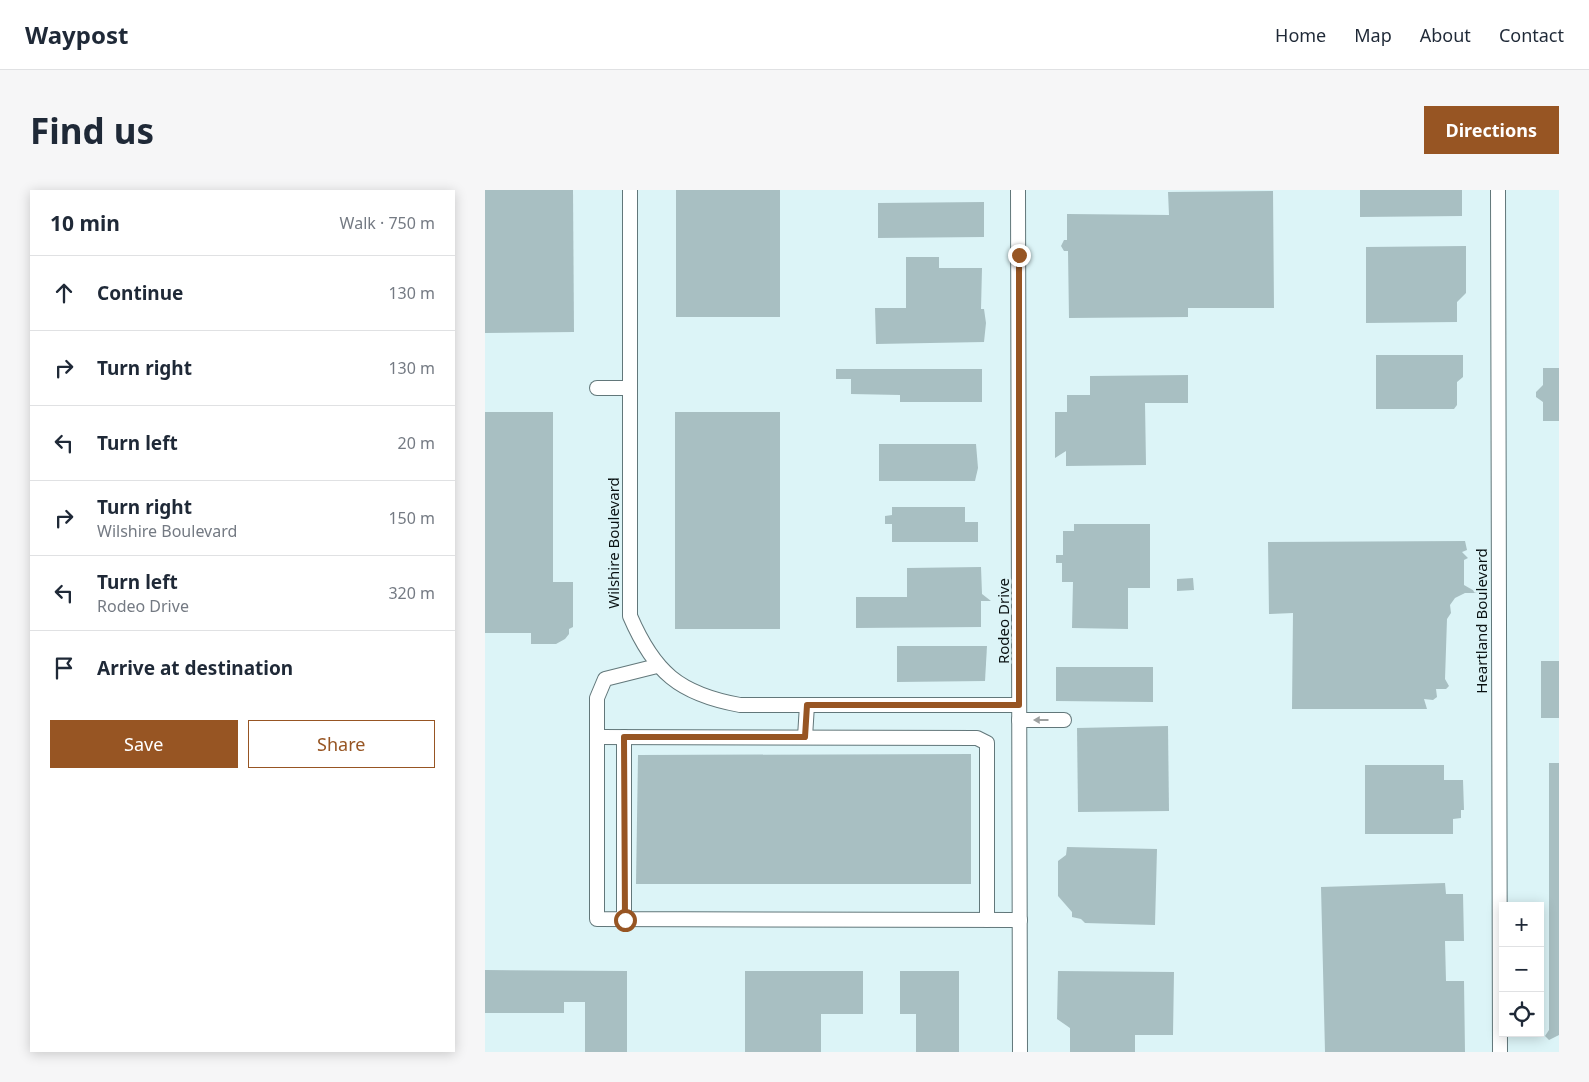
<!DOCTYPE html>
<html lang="en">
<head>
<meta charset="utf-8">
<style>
	body { margin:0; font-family:"Noto Sans",sans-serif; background:#f6f6f7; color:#1f2937 }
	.controls { position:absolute; right:15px; bottom:15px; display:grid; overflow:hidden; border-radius:0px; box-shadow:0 2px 12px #0003 }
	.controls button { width:45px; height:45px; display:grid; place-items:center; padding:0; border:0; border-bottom:1px solid #e0e1e3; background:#fff; color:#1f2937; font:25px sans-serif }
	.stop { position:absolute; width:15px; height:15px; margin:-11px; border:4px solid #975523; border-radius:50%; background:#fff }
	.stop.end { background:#975523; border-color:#fff; box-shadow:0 1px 5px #0008 }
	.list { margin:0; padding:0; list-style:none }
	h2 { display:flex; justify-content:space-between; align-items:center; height:65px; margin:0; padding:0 20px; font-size:21px }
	h2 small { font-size:16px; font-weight:400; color:#747a83 }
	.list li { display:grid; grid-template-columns:32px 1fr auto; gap:15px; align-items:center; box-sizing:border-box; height:75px; padding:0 20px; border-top:1px solid #e0e1e3 }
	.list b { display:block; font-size:19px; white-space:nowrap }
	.list p { margin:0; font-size:16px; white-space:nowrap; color:#747a83 }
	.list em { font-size:16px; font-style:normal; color:#747a83 }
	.actions { display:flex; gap:10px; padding:15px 20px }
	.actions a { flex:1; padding:11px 0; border:1px solid #975523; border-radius:0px; text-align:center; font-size:18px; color:#975523 }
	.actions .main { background:#975523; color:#fff }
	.icon { flex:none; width:28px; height:28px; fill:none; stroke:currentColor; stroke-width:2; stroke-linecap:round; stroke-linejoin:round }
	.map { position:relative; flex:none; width:1074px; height:862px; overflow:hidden; border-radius:0px }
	header { display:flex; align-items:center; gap:30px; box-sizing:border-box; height:70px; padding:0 25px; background:#fff; border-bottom:1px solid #e0e1e3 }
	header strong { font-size:24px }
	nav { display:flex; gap:28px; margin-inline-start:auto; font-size:18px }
	.intro { display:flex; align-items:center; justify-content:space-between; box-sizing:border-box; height:120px; padding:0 30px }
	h1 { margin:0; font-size:35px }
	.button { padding:12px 22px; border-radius:0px; background:#975523; color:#fff; font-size:18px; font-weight:700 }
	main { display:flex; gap:30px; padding:0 30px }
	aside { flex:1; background:#fff; border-radius:0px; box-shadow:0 2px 12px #0003 }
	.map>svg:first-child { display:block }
</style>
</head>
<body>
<header>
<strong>Waypost</strong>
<nav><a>Home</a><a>Map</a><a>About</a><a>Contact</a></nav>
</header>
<div class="intro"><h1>Find us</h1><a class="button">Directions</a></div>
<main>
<aside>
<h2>10 min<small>Walk · 750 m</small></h2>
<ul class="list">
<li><svg class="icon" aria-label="ahead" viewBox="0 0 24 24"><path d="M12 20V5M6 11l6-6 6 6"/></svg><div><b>Continue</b></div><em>130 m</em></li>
<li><svg class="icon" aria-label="right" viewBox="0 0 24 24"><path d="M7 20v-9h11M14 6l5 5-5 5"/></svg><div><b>Turn right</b></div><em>130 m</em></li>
<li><svg class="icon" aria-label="left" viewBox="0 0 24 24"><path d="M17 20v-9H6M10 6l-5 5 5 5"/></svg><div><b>Turn left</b></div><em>20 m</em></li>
<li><svg class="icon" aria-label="right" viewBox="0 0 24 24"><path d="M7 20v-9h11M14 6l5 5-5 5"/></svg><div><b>Turn right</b><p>Wilshire Boulevard</p></div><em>150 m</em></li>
<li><svg class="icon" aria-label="left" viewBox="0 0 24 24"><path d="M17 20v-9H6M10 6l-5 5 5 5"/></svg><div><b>Turn left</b><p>Rodeo Drive</p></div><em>320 m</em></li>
<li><svg class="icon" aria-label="arrive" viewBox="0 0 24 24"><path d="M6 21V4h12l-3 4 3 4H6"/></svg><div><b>Arrive at destination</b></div></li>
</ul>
<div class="actions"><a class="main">Save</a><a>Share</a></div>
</aside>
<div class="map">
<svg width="1074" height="862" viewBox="0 0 1074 862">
	<rect width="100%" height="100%" fill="#dcf4f7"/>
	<g fill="#a8bfc2">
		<path d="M 0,0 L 88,0 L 89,142 L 0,143 Z"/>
		<rect x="191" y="0" width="104" height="127"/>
		<path d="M 875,0 L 977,0 L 977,26 L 875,27 Z"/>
		<path d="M 788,1 L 789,118 L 703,118 L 703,127 L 584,128 L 583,61 L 579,61 L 576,56 L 579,50 L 582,50 L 582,24 L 684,25 L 683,2 Z"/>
		<path d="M 499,12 L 499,47 L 393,48 L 393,13 Z"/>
		<path d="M 981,56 L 981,103 L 972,112 L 972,132 L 881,133 L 881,57 Z"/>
		<path d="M 421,67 L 454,67 L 454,78 L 497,78 L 496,119 L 499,119 L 501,133 L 499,152 L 391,154 L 390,118 L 421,118 Z"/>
		<path d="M 891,165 L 978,165 L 978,187 L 972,192 L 972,215 L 969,219 L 891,219 Z"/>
		<path d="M 1058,178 L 1074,178 L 1074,231 L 1058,231 L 1058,212 L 1051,207 L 1051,202 L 1058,195 Z"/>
		<path d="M 351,179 L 497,179 L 497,212 L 415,212 L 415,205 L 366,204 L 366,189 L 351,189 Z"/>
		<path d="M 703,185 L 703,213 L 660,213 L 661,275 L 581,276 L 581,261 L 570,268 L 570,222 L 582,222 L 582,205 L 605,205 L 605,186 Z"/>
		<path d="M 0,222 L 68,222 L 68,392 L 88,392 L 88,437 L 84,439 L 84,444 L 80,449 L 71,454 L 46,454 L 46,443 L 0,443 Z"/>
		<rect x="190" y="222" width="105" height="217"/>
		<path d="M 394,254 L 491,254 L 493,278 L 490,291 L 394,291 Z"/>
		<path d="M 407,317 L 480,317 L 480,332 L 493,332 L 493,352 L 407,352 L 407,334 L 400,334 L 400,326 L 407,325 Z"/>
		<path d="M 589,334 L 665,334 L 665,398 L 643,398 L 643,439 L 587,438 L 588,392 L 577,392 L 577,373 L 571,373 L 571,365 L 578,365 L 578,341 L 589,341 Z"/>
		<path d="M 980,351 L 982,360 L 977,362 L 983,368 L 979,370 L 979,395 L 993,403 L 980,403 L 970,408 L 965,415 L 966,423 L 962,429 L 960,489 L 964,496 L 961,499 L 951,499 L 952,507 L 948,510 L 939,509 L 942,519 L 807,519 L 808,423 L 784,424 L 783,352 Z"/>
		<path d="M 496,377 L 497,404 L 506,411 L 496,411 L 496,437 L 371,438 L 371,407 L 422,407 L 422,378 Z"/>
		<path d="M 708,388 L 709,400 L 692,401 L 692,389 Z"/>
		<path d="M 412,456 L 502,456 L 500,491 L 412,492 Z"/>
		<rect x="1056" y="471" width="18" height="57"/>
		<path d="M 571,477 L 668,477 L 668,512 L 571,511 Z"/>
		<path d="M 683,536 L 684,621 L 593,622 L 592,538 Z"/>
		<path d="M 486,564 L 486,694 L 151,694 L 153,565 Z"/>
		<path d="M 1064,573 L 1074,573 L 1074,845 L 1064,850 L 1060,846 L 1064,840 Z"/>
		<path d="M 880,575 L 959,575 L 959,590 L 978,590 L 979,620 L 976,620 L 976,628 L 968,629 L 968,644 L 880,644 Z"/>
		<path d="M 582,657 L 672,659 L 670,735 L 600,733 L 596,729 L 587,727 L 587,722 L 573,706 L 573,671 L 581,665 Z"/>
		<path d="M 960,693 L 961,704 L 978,704 L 979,751 L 960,751 L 961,791 L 979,791 L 980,862 L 840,862 L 836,697 Z"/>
		<path d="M 0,780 L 142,781 L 142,862 L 100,862 L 100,812 L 79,812 L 79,823 L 0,823 Z"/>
		<path d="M 260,781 L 378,781 L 378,824 L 336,824 L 336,862 L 260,862 Z"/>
		<path d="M 415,781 L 474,781 L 474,862 L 431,862 L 431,824 L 415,824 Z"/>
		<path d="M 573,781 L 689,782 L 688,845 L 650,845 L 650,862 L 585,862 L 585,838 L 572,829 Z"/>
	</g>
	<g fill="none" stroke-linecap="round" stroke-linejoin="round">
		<g stroke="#62777a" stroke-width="16">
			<g id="minor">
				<path d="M 145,0 L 145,426 C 169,482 194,504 255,515 L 534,515"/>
				<path d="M 533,0 L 535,862"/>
				<path d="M 1013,0 L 1015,862"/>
				<path d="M 112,198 L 145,198"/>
				<path d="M 172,476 L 120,489 L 112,508 L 112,729 L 535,730"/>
				<path d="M 534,530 L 579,530"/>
				<path d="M 112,547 L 492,548 L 502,553 L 502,730"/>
				<path d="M 139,547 L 139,730"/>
				<path d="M 320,547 L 322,515"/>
			</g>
		</g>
		<use href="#minor" stroke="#fff" stroke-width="14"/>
	</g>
	<defs><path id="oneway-solid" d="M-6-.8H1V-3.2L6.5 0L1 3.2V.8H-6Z" transform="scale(1.25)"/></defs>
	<use fill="#9da0a0" href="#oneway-solid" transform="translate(556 530) rotate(180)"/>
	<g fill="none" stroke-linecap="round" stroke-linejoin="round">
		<path stroke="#975523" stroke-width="6" d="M 140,730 L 139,547 L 320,547 L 322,515 L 534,515 L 534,65"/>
	</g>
	<g text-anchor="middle" stroke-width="5" stroke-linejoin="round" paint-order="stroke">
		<g font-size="15" fill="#091112" stroke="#dcf4f7">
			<text transform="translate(129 353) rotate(-90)" y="5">Wilshire Boulevard</text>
			<text transform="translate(519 431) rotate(-90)" y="5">Rodeo Drive</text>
			<text transform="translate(997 431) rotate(-90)" y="5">Heartland Boulevard</text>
		</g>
	</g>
</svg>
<div class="controls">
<button>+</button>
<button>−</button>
<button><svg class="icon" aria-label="locate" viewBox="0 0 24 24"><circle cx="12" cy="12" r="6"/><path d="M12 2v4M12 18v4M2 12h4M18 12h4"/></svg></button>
</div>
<div class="stop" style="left:140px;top:730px"></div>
<div class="stop end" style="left:534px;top:65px"></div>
</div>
</main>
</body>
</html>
